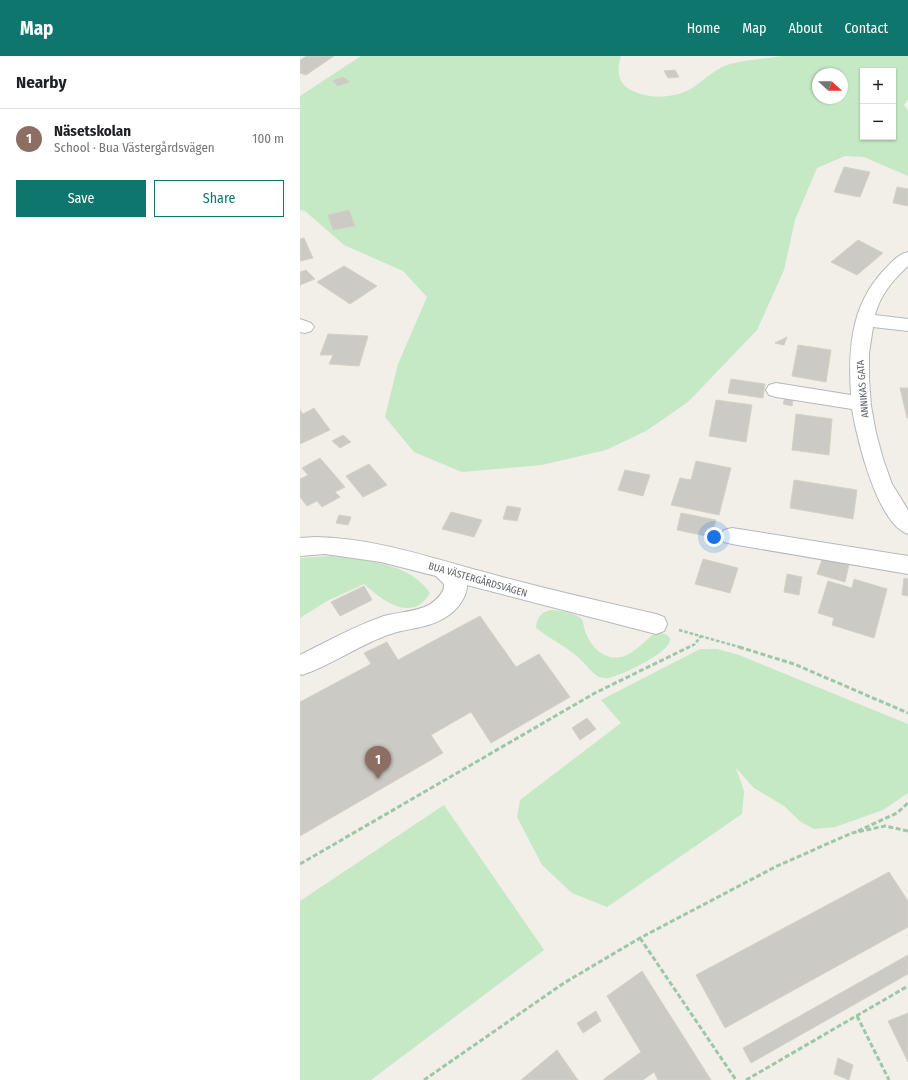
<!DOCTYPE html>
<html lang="en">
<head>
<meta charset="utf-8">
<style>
	body { margin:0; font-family:"Fira Sans Condensed",sans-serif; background:#f6f6f6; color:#202124 }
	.controls { position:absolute; right:12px; top:12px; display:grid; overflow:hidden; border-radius:0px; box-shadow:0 1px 3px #0004 }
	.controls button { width:36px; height:36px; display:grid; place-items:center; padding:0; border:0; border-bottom:1px solid #e0e0e0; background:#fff; color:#202124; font:20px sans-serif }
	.compass { position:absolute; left:512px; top:12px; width:36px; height:36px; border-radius:50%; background:#fff; box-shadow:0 1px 3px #0004; rotate:111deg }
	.you { position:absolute; left:414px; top:481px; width:14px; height:14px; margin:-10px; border:3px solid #fff; border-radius:50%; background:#1a73e8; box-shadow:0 0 0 6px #1a73e833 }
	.badge { display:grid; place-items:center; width:26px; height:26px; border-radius:50%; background:#0f766e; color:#fff; font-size:13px; font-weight:700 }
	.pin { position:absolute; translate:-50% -33px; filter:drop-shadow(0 1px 2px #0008) }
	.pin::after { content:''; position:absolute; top:21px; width:14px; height:12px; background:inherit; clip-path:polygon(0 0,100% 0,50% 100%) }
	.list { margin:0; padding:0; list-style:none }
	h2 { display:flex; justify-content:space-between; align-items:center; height:52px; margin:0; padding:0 16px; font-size:17px }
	h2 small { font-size:13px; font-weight:400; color:#757577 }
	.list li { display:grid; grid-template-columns:26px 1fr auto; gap:12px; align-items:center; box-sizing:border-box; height:60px; padding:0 16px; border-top:1px solid #e0e0e0 }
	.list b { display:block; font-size:15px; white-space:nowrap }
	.list p { margin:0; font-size:13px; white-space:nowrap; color:#757577 }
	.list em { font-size:13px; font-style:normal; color:#757577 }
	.actions { display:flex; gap:8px; padding:12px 16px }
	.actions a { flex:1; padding:9px 0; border:1px solid #0f766e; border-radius:0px; text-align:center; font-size:14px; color:#0f766e }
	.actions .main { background:#0f766e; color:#fff }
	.map { position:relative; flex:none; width:608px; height:1024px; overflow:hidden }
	header { display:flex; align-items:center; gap:24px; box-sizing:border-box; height:56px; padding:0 20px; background:#0f766e; color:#fff }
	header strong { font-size:19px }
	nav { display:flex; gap:22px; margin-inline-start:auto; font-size:14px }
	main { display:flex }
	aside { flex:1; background:#fff }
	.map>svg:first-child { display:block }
</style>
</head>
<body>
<header>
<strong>Map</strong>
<nav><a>Home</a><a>Map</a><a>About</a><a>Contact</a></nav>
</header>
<main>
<aside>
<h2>Nearby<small></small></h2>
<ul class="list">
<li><span class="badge" style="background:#8d6e63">1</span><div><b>Näsetskolan</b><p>School · Bua Västergårdsvägen</p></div><em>100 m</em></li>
</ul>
<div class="actions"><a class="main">Save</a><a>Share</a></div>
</aside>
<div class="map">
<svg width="608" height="1024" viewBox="0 0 608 1024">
	<rect width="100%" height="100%" fill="#f1efe8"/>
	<g fill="#c5e8c5" fill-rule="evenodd">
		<path d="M 61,0 L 321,0 C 317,12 317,26 329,33 C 348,44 375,43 394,31 C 405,23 414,14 427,9 C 443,4 465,3 482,0 L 608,0 L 608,43 L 604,49 L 608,55 L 608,120 L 564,101 L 545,100 L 517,112 L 495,164 L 484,214 L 457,274 L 388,346 L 346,375 L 306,394 L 242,409 L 162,416 L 114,396 L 85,361 L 98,308 L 127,241 L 103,215 L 44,189 L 5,155 L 0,154 L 0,40 ZM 563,15 L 593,15 L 593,81 L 563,81 ZM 518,18 L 542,18 L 542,42 L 518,42 Z"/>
		<path d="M 32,500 C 66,505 109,506 130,537 C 112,568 82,544 64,528 L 27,545 L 0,562 L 0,502 Z"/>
		<path d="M 252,554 C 260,555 272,556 279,561 C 284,564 283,569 285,575 C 291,592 307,608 327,599 C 339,593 346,583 357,576 C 401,583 320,621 308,622 C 306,623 302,621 299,621 C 293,618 288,611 283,606 C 270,592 251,584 236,572 C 237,562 241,555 252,554 Z"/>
		<path d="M 400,593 L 417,593 L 439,599 L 608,668 L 608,737 L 583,754 L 535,771 L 514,773 L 501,766 L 484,750 L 454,732 L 436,712 L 444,735 L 442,758 L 307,851 L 272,837 L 242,809 L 217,761 L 220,744 L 321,667 L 301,644 Z"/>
		<path d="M 144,749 L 244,894 L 71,1024 L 0,1024 L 0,845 Z"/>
	</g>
	<g fill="#cccac5" stroke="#d6d1c6">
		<path d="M 7,0 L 34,0 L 6,19 L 0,17 L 0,4 Z"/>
		<path d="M 375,14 L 379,21 L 368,22 L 364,15 Z"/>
		<path d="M 43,21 L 50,26 L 38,30 L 32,25 Z"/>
		<path d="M 544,111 L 570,116 L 560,141 L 534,136 Z"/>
		<path d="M 597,131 L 608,133 L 608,150 L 593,147 Z"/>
		<path d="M 49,154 L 55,170 L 33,174 L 28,159 Z"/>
		<path d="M 4,182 L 13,202 L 0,205 L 0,183 Z"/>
		<path d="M 558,184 L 583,197 L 557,219 L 531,206 Z"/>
		<path d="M 44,210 L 77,230 L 50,248 L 17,226 Z"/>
		<path d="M 6,214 L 15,223 L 0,229 L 0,216 Z"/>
		<path d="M 28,278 L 68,280 L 59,310 L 29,308 L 33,299 L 20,299 Z"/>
		<path d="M 487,281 L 484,289 L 475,287 Z"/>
		<path d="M 498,289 L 531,294 L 526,326 L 492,320 Z"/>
		<path d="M 431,323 L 465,328 L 463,342 L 428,337 Z"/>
		<path d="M 600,332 L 608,332 L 608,362 L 607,362 Z"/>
		<path d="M 485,342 L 493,343 L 492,350 L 483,348 Z"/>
		<path d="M 416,344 L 452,349 L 446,386 L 409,380 Z"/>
		<path d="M 14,352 L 30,374 L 0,388 L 0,354 L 3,358 Z"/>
		<path d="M 496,358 L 532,363 L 529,399 L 492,394 Z"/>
		<path d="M 43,379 L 51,386 L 40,392 L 32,385 Z"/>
		<path d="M 20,402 L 45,431 L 35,436 L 40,441 L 22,451 L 17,445 L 7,450 L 0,441 L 0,423 L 8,419 L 2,412 Z"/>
		<path d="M 396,405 L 431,412 L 419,459 L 371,449 L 380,422 L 391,424 Z"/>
		<path d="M 69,408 L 87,429 L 63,441 L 46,420 Z"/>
		<path d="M 325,414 L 350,419 L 343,440 L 318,434 Z"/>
		<path d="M 494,424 L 557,434 L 553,463 L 490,452 Z"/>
		<path d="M 207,450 L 221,452 L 217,465 L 203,463 Z"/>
		<path d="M 151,456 L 182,464 L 174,481 L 142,473 Z"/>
		<path d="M 381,457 L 416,464 L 411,481 L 377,474 Z"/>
		<path d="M 39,459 L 51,461 L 48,469 L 36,467 Z"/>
		<path d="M 523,501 L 549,508 L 545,526 L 517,518 Z"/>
		<path d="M 403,503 L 438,512 L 430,537 L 395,528 Z"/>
		<path d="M 487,518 L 502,521 L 499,539 L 484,536 Z"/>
		<path d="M 604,522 L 608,523 L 608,540 L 602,539 Z"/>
		<path d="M 554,523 L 587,533 L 574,582 L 532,569 L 534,562 L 518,557 L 528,525 L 552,532 Z"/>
		<path d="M 64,530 L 72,544 L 40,560 L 31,546 Z"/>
		<path d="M 180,560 L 216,611 L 239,598 L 270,641 L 191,687 L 171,656 L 131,679 L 143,697 L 0,780 L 0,646 L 71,608 L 64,597 L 87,586 L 98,604 Z"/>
		<path d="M 287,662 L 296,673 L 280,684 L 272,672 Z"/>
		<path d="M 589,816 L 608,845 L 608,871 L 425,972 L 396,919 Z"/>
		<path d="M 608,899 L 608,918 L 451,1007 L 443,992 Z"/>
		<path d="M 342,915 L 411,1024 L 358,1024 L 354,1016 L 343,1024 L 304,1024 L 304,1023 L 341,996 L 307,940 Z"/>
		<path d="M 296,955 L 301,965 L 283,977 L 277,967 Z"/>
		<path d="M 608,957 L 608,1006 L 588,965 Z"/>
		<path d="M 257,994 L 278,1024 L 221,1024 Z"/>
		<path d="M 538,1002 L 553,1009 L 549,1024 L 534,1018 Z"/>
	</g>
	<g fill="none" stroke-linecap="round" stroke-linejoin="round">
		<g stroke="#b5b8bc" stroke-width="2">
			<g id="minor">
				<path d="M 608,196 L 608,210 C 593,224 580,239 575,259 L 608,263 L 608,275 L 573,271 L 569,297 L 569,323 L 571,350 L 576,377 L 583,403 L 592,428 L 608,454 L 608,478 C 577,468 557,382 552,353 L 476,341 L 469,339 L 466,334 L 469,329 L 476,327 L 551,339 C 548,293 551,249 584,214 C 591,207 598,198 608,196 Z"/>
				<path d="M 0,263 L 11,267 L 14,271 L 11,275 L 5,277 L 0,276 Z"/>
				<path d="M 432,472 L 608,500 L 608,518 L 432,488 L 424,486 L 421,480 L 424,474 Z"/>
				<path d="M 15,481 C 74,482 128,501 184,516 C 241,532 299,545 356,558 L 364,561 L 367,568 L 364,575 L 356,578 L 167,529 C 167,542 156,555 146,561 C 128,573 104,572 85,580 C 56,591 31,609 2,619 L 0,618 L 0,599 C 28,585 55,570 84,560 C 98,556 116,556 129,549 C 136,544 145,537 144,528 L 136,520 L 81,506 L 25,498 L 0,500 L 0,482 Z"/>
			</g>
		</g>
		<g stroke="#9cc7a9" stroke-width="2.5" stroke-dasharray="3.5 2" stroke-linecap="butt">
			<path d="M 379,574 L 443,592"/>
			<path d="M 387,592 L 395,588 L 401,580"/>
		</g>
		<g stroke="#9cc7a9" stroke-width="3" stroke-dasharray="5 2.5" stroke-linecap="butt">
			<path d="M 439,591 L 494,608 L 608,657"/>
			<path d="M 558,775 L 597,757 L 608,747"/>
			<path d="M 0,808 L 295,637 L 389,591"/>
			<path d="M 340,882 L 436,1024"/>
			<path d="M 557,960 L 589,1024"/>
			<path d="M 124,1024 L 264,927 L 340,882 L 477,810 L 552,777 L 585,770 L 608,775"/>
			<path d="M 446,1024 L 608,930"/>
		</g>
		<use href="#minor" fill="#fff" fill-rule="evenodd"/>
	</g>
	<g text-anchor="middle" stroke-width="3" stroke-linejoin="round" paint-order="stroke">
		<g font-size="10" fill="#5f6368" stroke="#fff">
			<text transform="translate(562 333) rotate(-95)" y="4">ANNIKAS GATA</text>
			<text transform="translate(178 523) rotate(16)" y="4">BUA VÄSTERGÅRDSVÄGEN</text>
		</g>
	</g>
</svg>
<div class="controls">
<button>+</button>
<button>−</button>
</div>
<svg class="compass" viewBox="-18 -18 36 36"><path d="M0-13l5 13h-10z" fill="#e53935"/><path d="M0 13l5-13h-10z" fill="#757577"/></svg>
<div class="you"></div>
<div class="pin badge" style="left:78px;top:723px;background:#8d6e63">1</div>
</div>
</main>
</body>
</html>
